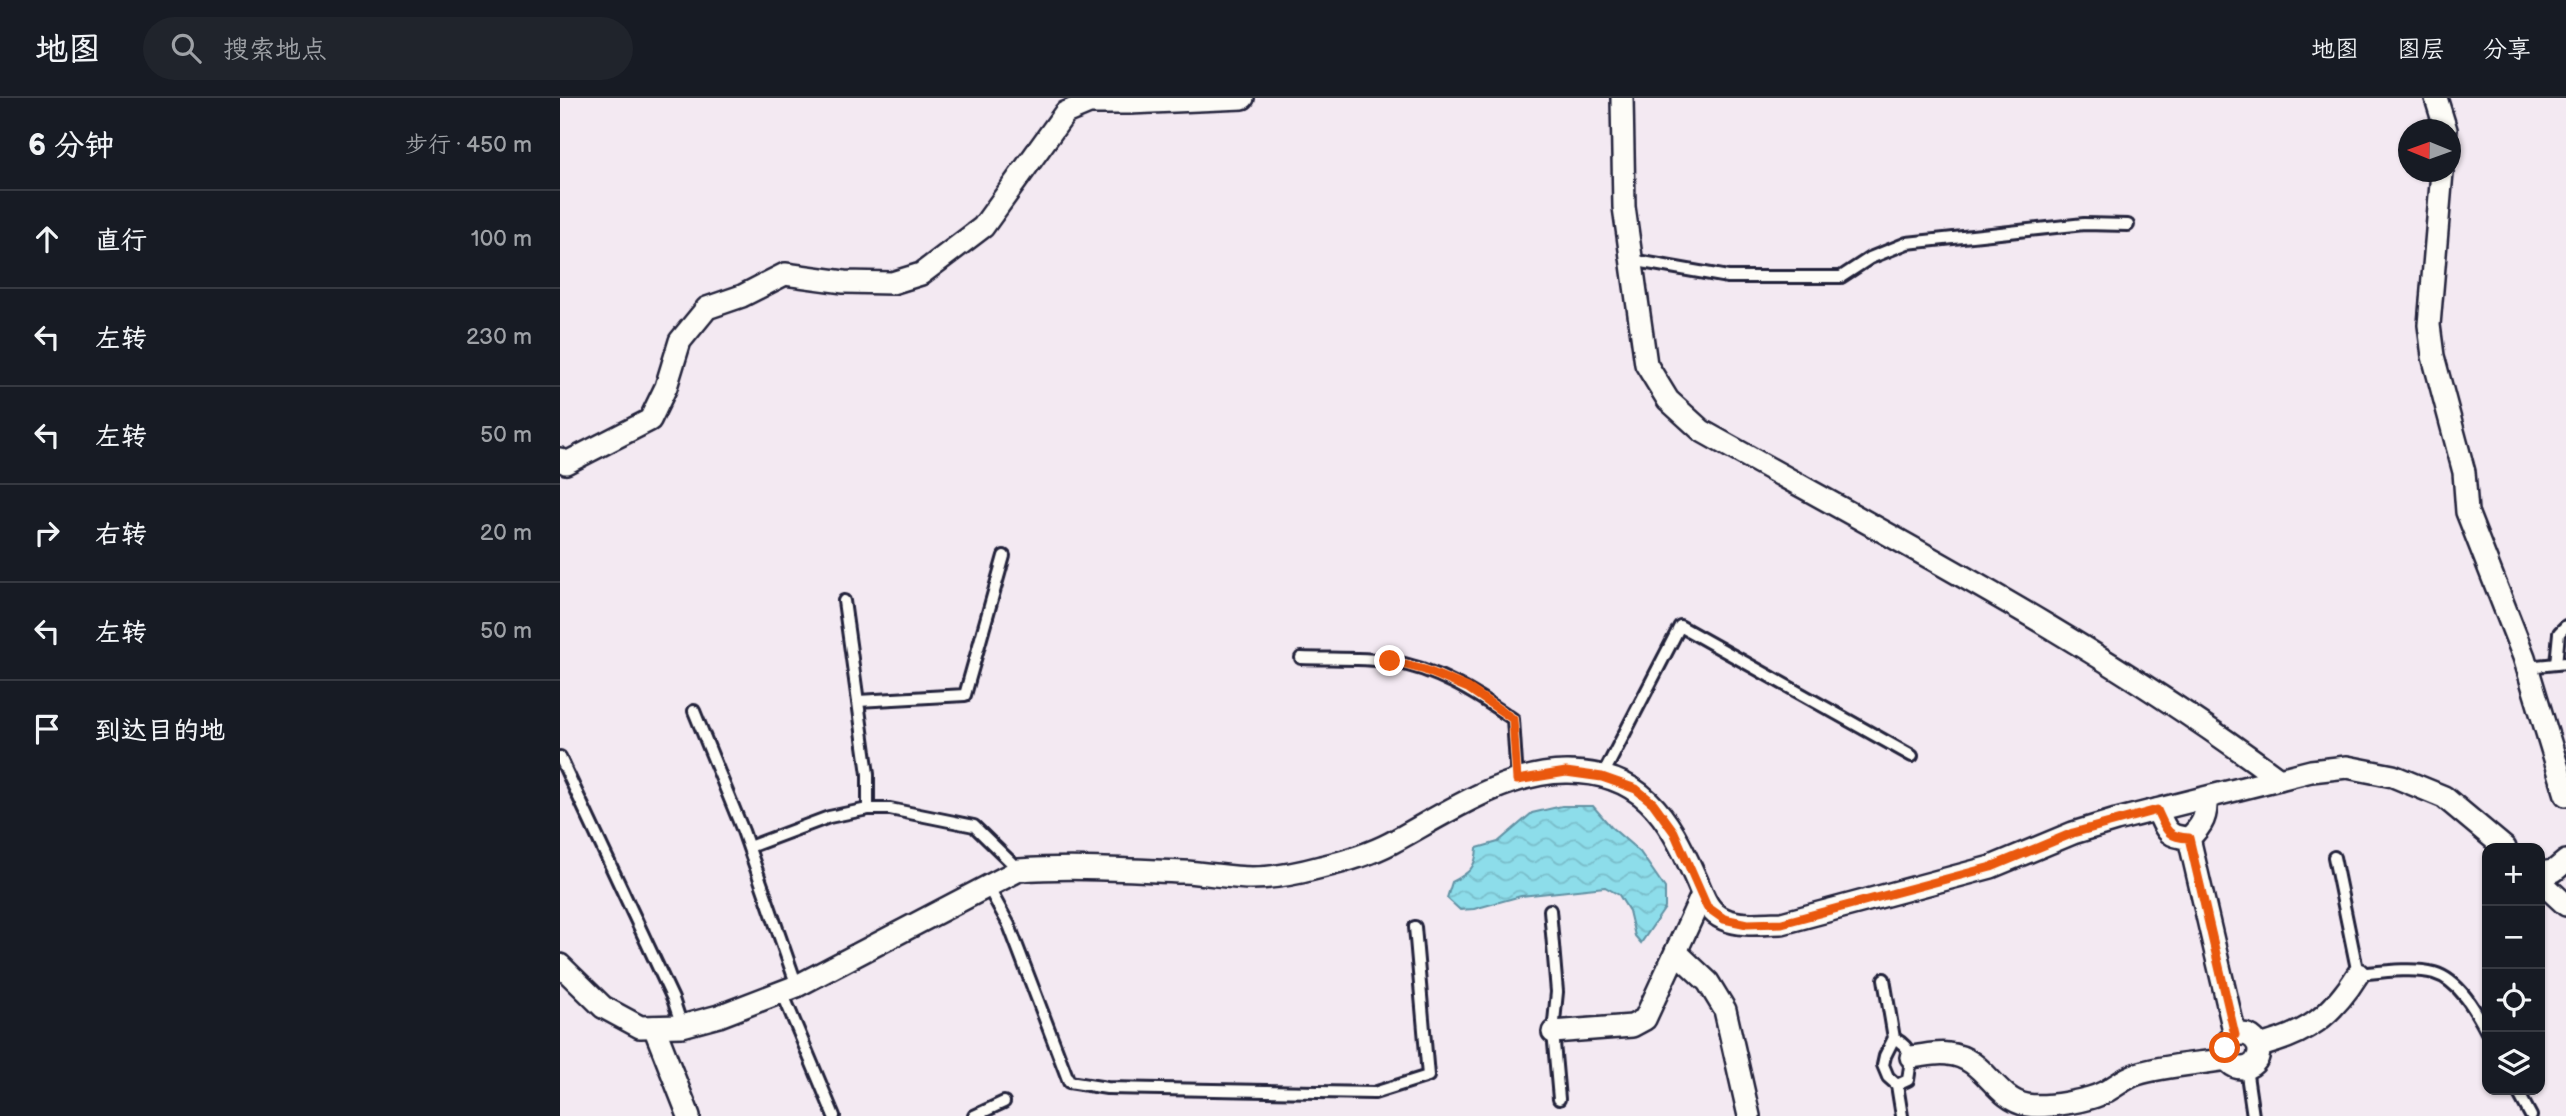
<!DOCTYPE html>
<html lang="zh">
<head>
<meta charset="utf-8">
<style>
	body { margin:0; font-family:"Balsamiq Sans","LXGW WenKai TC",sans-serif; background:#20242c; color:#f1f3f6 }
	.controls { position:absolute; right:21px; bottom:21px; display:grid; overflow:hidden; border-radius:14px; box-shadow:0 2px 5px #0004 }
	.controls button { width:63px; height:63px; display:grid; place-items:center; padding:0; border:0; border-bottom:2px solid #363941; background:#171b24; color:#f1f3f6; font:35px sans-serif }
	.compass { position:absolute; left:1838px; top:21px; width:63px; height:63px; border-radius:50%; background:#171b24; box-shadow:0 2px 5px #0004; rotate:271deg }
	.stop { position:absolute; width:21px; height:21px; margin:-16px; border:5px solid #ea580c; border-radius:50%; background:#fff }
	.stop.end { background:#ea580c; border-color:#fff; box-shadow:0 2px 7px #0008 }
	.list { margin:0; padding:0; list-style:none }
	h2 { display:flex; justify-content:space-between; align-items:center; height:91px; margin:0; padding:0 28px; font-size:30px }
	h2 small { font-size:23px; font-weight:400; color:#9ea1a6 }
	.list li { display:grid; grid-template-columns:46px 1fr auto; gap:21px; align-items:center; box-sizing:border-box; height:98px; padding:0 28px; border-top:2px solid #363941 }
	.list b { display:block; font-size:26px; white-space:nowrap }
	.list em { font-size:23px; font-style:normal; color:#9ea1a6 }
	.icon { flex:none; width:38px; height:38px; fill:none; stroke:currentColor; stroke-width:2; stroke-linecap:round; stroke-linejoin:round }
	.map { position:relative; flex:none; width:2006px; height:1018px; overflow:hidden }
	header { display:flex; align-items:center; gap:42px; box-sizing:border-box; height:98px; padding:0 35px; background:#171b24; border-bottom:2px solid #363941 }
	header strong { font-size:33px }
	nav { display:flex; gap:38px; margin-inline-start:auto; font-size:24px }
	.search { width:490px; height:63px; background:#20242c; display:flex; align-items:center; gap:18px; box-sizing:border-box; padding:0 24px; border-radius:38px; color:#9ea1a6; font-size:26px }
	main { display:flex }
	aside { flex:1; background:#171b24 }
	.map>svg:first-child { display:block }
</style>
</head>
<body>
<header>
<strong>地图</strong>
<div class="search"><svg class="icon" aria-label="search" viewBox="0 0 24 24"><circle cx="10" cy="10" r="6"/><path d="M15 15l6 6"/></svg>搜索地点</div>
<nav><a>地图</a><a>图层</a><a>分享</a></nav>
</header>
<main>
<aside>
<h2>6 分钟<small>步行 · 450 m</small></h2>
<ul class="list">
<li><svg class="icon" aria-label="ahead" viewBox="0 0 24 24"><path d="M12 20V5M6 11l6-6 6 6"/></svg><div><b>直行</b></div><em>100 m</em></li>
<li><svg class="icon" aria-label="left" viewBox="0 0 24 24"><path d="M17 20v-9H6M10 6l-5 5 5 5"/></svg><div><b>左转</b></div><em>230 m</em></li>
<li><svg class="icon" aria-label="left" viewBox="0 0 24 24"><path d="M17 20v-9H6M10 6l-5 5 5 5"/></svg><div><b>左转</b></div><em>50 m</em></li>
<li><svg class="icon" aria-label="right" viewBox="0 0 24 24"><path d="M7 20v-9h11M14 6l5 5-5 5"/></svg><div><b>右转</b></div><em>20 m</em></li>
<li><svg class="icon" aria-label="left" viewBox="0 0 24 24"><path d="M17 20v-9H6M10 6l-5 5 5 5"/></svg><div><b>左转</b></div><em>50 m</em></li>
<li><svg class="icon" aria-label="arrive" viewBox="0 0 24 24"><path d="M6 21V4h12l-3 4 3 4H6"/></svg><div><b>到达目的地</b></div></li>
</ul>
</aside>
<div class="map">
<svg width="2006" height="1018" viewBox="0 0 2006 1018">
	<defs>
		<pattern id="water-waves" width="16" height="10" patternUnits="userSpaceOnUse" patternTransform="scale(1.75)"><rect width="16" height="10" fill="#8dddea"/><path d="M0 5q4-4 8 0t8 0" fill="none" stroke="#79bdca"/></pattern>
	</defs>
	<rect width="100%" height="100%" fill="#f3e9f2"/>
	<filter id="ink" filterUnits="userSpaceOnUse"><feTurbulence type="fractalNoise" baseFrequency=".0143" numOctaves="2"/><feDisplacementMap in="SourceGraphic" scale="14" xChannelSelector="R" yChannelSelector="G"/><feConvolveMatrix kernelMatrix="1 2 1 2 8 2 1 2 1" color-interpolation-filters="sRGB"/></filter>
	<g filter="url(#ink)">
		<path fill="url(#water-waves)" stroke="#6292a4" stroke-width="2" d="M 1002,708 L 1033,708 L 1051,729 L 1080,754 L 1105,790 L 1105,810 L 1081,845 L 1075,838 L 1069,813 L 1059,797 L 1045,789 L 961,798 L 914,811 L 900,812 L 887,800 L 892,784 C 909,775 916,770 917,750 L 938,744 L 972,715 Z"/>
		<g fill="none" stroke-linecap="round" stroke-linejoin="round">
			<g stroke="#22223b" stroke-width="16">
				<g id="lane">
					<path d="M 1071,162 L 1168,179 L 1281,179 L 1310,160 L 1347,145 L 1524,126 L 1568,127"/>
					<path d="M 284,503 L 308,676 L 308,711"/>
					<path d="M 741,560 C 770,561 801,560 829,563 C 876,570 915,595 953,621 L 957,682"/>
					<path d="M 1996,566 L 1999,535 L 2006,528"/>
					<path d="M 1967,569 L 2006,565"/>
					<path d="M 298,603 L 405,597 L 444,458"/>
					<path d="M 134,613 L 183,733 L 237,888"/>
					<path d="M 0,659 L 113,901 L 122,928"/>
					<path d="M 1042,679 L 1120,528 L 1352,658"/>
					<path d="M 189,749 L 269,719 L 308,711 L 330,711 L 414,728 L 459,772"/>
					<path d="M 1774,759 L 1798,876 C 1819,874 1854,869 1874,875 C 1899,882 1916,913 1927,934"/>
					<path d="M 427,787 L 449,827 L 509,984 L 547,990 L 814,995 L 868,978 L 855,829"/>
					<path d="M 990,812 L 997,894 L 993,934 L 999,1001"/>
					<path d="M 1324,881 L 1334,940 L 1325,958 L 1323,967 L 1328,979 L 1337,987 L 1342,1018"/>
					<path d="M 222,894 L 274,1018"/>
					<path d="M 1334,940 C 1355,952 1351,962 1348,982 L 1337,987"/>
					<path d="M 1686,970 L 1693,1018"/>
					<path d="M 1957,992 L 1971,1018"/>
					<path d="M 414,1018 L 444,1004"/>
				</g>
			</g>
			<g stroke="#22223b" stroke-width="26">
				<g id="street">
					<path d="M 1062,0 L 1064,109 L 1086,266 L 1108,302 L 1142,333 C 1338,443 1539,546 1719,681"/>
					<path d="M 1876,0 L 1886,32"/>
					<path d="M 1882,74 L 1869,227 L 1873,258 L 1904,374 L 1907,414 L 1964,559 L 2006,697"/>
					<path d="M 0,361 L 6,365 L 90,322 L 106,289 L 120,243 L 147,210 L 182,198 L 225,176 L 284,184 L 332,185 L 361,176 L 423,129 L 505,15 L 529,5 L 569,5 L 683,0"/>
					<path d="M 1597,712 C 1606,731 1606,739 1629,740 L 1675,937"/>
					<path d="M 1629,740 C 1643,727 1647,718 1646,700"/>
					<path d="M 1980,775 L 1994,773 L 2006,763"/>
					<path d="M 1980,783 L 2006,807"/>
					<path d="M 1116,854 L 1148,884 L 1165,912 L 1189,1018"/>
					<path d="M 0,867 L 43,909 L 80,929 L 122,928 L 159,918 L 237,888 L 459,772 C 514,768 569,772 624,774 C 647,775 670,780 692,780 C 715,780 739,775 761,769 C 783,764 810,756 831,745 C 883,717 945,674 1006,674 C 1081,673 1108,718 1135,779 C 1143,796 1146,813 1164,821 C 1182,829 1204,825 1222,825 L 1431,769 L 1513,735 L 1556,722 L 1751,673 L 1787,669 L 1833,678 L 1884,699 L 1945,750"/>
					<path d="M 94,929 L 129,1018"/>
					<path d="M 993,934 L 1072,928 L 1085,921 L 1142,797"/>
					<circle cx="1682" cy="953" r="17"/>
					<path d="M 1699,948 C 1747,936 1772,918 1798,876"/>
					<path d="M 1351,959 C 1363,958 1377,954 1388,956 C 1425,959 1434,1001 1467,1007 C 1485,1010 1529,1003 1545,994 C 1556,988 1565,980 1577,976 C 1604,967 1639,966 1667,961"/>
				</g>
			</g>
			<use href="#lane" stroke="#fdfcf7" stroke-width="10"/>
			<use href="#street" stroke="#fdfcf7" stroke-width="21"/>
		</g>
	</g>
	<g fill="none" stroke-linecap="round" stroke-linejoin="round" filter="url(#ink)">
		<path stroke="#ea580c" stroke-width="9" d="M 830,563 L 865,572 L 908,590 L 953,621 L 957,682 L 1006,674 L 1042,679 L 1076,691 L 1093,705 L 1114,734 L 1147,809 L 1164,821 L 1187,826 L 1222,825 L 1431,769 L 1513,735 L 1597,712 C 1606,731 1606,739 1629,740 L 1675,937 L 1667,944 L 1665,950"/>
	</g>
</svg>
<div class="controls">
<button>+</button>
<button>−</button>
<button><svg class="icon" aria-label="locate" viewBox="0 0 24 24"><circle cx="12" cy="12" r="6"/><path d="M12 2v4M12 18v4M2 12h4M18 12h4"/></svg></button>
<button><svg class="icon" aria-label="layers" viewBox="0 0 24 24"><path d="M12 4l9 5-9 5-9-5zM3 14l9 5 9-5"/></svg></button>
</div>
<svg class="compass" viewBox="-18 -18 36 36"><path d="M0-13l5 13h-10z" fill="#e53935"/><path d="M0 13l5-13h-10z" fill="#9ea1a6"/></svg>
<div class="stop" style="left:1665px;top:950px"></div>
<div class="stop end" style="left:830px;top:563px"></div>
</div>
</main>
</body>
</html>
